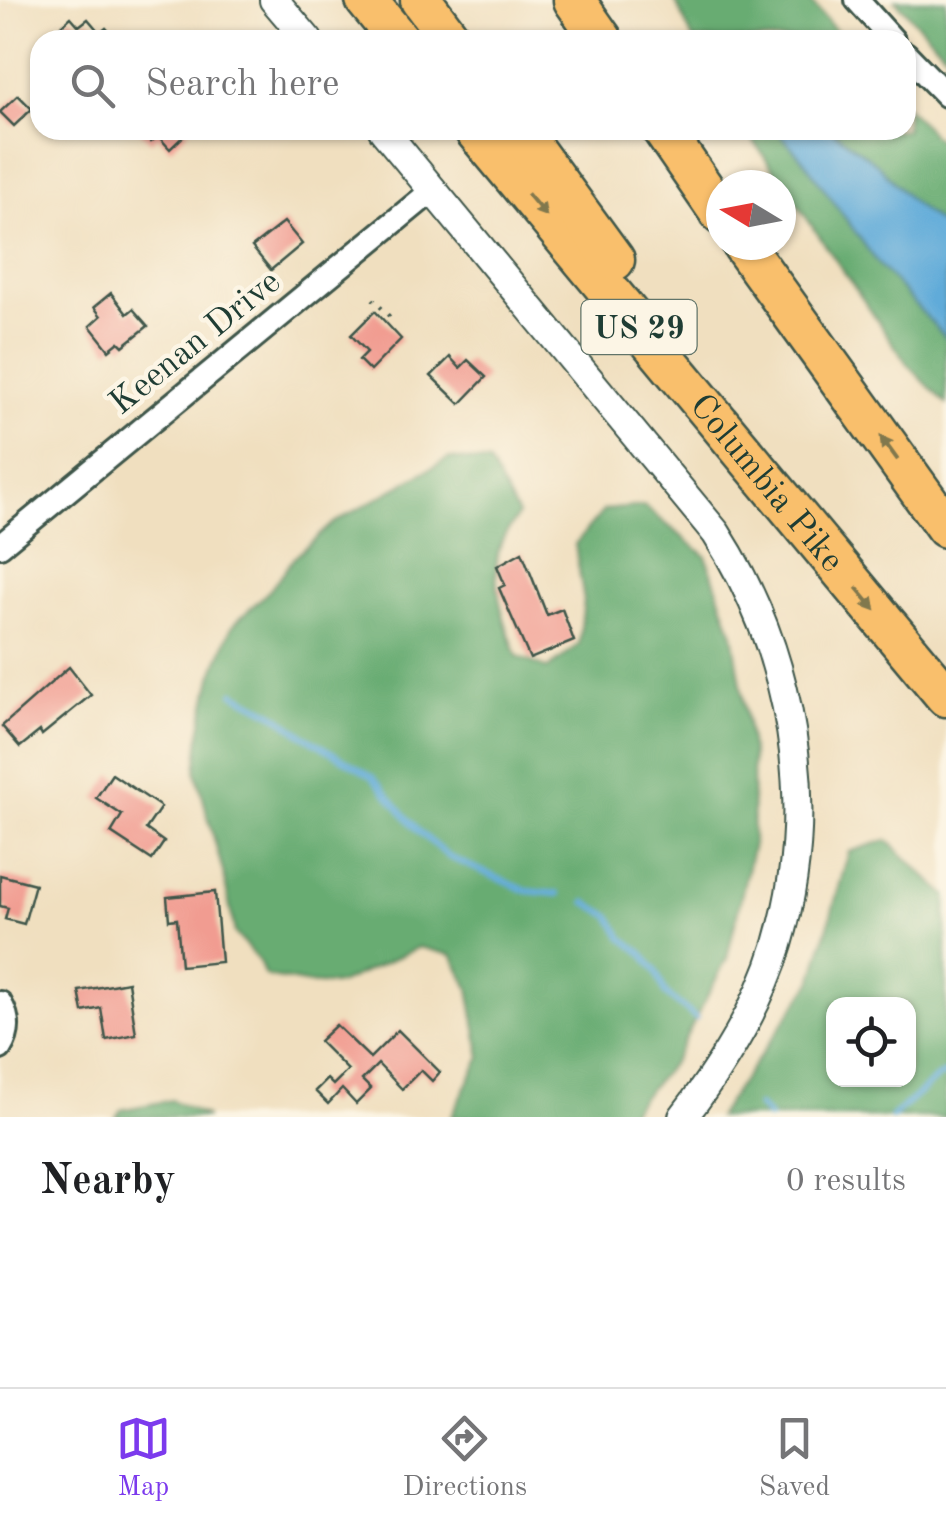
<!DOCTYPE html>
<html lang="en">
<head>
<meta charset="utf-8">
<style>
	body { margin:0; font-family:"Old Standard TT",serif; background:#f6f6f6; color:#202124 }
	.controls { position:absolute; right:30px; bottom:30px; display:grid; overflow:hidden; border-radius:20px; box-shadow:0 2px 8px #0004 }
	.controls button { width:90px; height:90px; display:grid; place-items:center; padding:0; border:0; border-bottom:2px solid #e0e0e0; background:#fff; color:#202124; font:50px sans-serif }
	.compass { position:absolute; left:706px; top:170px; width:90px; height:90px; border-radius:50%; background:#fff; box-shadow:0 2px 8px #0004; rotate:280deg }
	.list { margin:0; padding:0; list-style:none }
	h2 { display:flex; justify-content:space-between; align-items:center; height:130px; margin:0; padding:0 40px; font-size:42px }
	h2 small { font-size:32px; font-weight:400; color:#757577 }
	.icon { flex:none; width:55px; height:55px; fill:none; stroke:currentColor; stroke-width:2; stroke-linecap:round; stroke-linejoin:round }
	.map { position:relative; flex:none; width:946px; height:1117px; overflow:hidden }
	.search { position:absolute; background:#fff; box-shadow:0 2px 8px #0004; left:30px; right:30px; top:30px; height:110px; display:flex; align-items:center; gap:25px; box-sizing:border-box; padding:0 35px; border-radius:30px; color:#757577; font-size:38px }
	.sheet { height:270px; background:#fff }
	nav { display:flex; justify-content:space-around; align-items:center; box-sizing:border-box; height:140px; border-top:2px solid #e0e0e0; background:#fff; font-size:28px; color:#757577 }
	nav a { display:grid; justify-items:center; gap:5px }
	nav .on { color:#7c3aed }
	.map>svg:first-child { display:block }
</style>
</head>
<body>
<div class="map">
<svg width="946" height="1117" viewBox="0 0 946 1117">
	<rect width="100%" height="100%" fill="#fcf5e5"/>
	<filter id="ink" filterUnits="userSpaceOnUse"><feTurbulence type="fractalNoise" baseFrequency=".01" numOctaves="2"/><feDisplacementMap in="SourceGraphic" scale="20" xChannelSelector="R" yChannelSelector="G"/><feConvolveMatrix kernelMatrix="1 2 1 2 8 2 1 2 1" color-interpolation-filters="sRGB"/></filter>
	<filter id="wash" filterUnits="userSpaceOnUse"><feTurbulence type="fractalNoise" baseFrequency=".0048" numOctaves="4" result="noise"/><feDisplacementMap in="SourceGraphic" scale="40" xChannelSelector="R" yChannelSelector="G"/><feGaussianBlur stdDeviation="2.25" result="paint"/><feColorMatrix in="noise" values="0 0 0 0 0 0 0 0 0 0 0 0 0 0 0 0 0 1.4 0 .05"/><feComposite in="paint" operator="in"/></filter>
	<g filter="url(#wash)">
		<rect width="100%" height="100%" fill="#f0dfbf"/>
		<g fill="#67ac72" stroke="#437453" stroke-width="2.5" fill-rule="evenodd">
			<path d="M 675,0 L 809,0 L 844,40 L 693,40 Z"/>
			<path d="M 895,0 L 946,0 L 946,54 Z"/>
			<path d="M 906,107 L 946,148 L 946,229 L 911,201 L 878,165 L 831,130 L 906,130 Z"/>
			<path d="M 746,130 L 777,130 L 805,162 L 880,266 L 946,338 L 946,404 L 908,365 Z"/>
			<path d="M 449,458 L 489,463 L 518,515 C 513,524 504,534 501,543 C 488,578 505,624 517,656 L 548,669 L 579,644 L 584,601 L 575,544 L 604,510 L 644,506 L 706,556 L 733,634 L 752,754 L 753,844 L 727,958 L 673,1062 L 625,1117 L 451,1117 L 481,1057 L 469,988 L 452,955 L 419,947 L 339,984 L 310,984 L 265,976 L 259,961 L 235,933 L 223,872 L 196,772 L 201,727 L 212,677 L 232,626 L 270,590 L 294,558 L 332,524 Z"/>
			<path d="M 887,840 L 946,895 L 946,1117 L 717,1117 L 812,982 L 849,852 ZM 834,1004 L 908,1004 L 908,1080 L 834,1080 Z"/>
			<path d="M 172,1100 L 207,1117 L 116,1117 L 121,1110 Z"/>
		</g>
		<path fill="#60abd9" stroke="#407486" stroke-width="2.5" d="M 777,130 L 831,130 L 878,165 L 911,201 L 946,229 L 946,338 L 880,266 L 805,162 Z"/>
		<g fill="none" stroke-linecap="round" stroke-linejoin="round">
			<g stroke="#60abd9" stroke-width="6">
				<path d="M 234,693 L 276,715 L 303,735 L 373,777 L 418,831 L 449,857 L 527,891 L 558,894"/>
				<path d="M 586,902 L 610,916 L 623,938 L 643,954 L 656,971 L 665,993 L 696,1018"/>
				<path d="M 758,1106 L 769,1117"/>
				<path d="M 892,1117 L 938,1077 L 946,1074"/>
			</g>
		</g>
		<g id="blocks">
			<g fill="#f19c91">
				<path d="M 71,17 L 79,26 L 88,19 L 100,33 L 106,28 L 117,40 L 61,40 L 54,32 Z"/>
				<path d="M 18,95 L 32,109 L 14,126 L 0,112 Z"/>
				<path d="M 139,130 L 190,130 L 170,149 L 158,136 L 151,142 Z"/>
				<path d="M 284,222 L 302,244 L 271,270 L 252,247 Z"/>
				<path d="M 111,293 L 127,314 L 133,309 L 148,326 L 123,346 L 119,342 L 109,350 L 90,326 L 101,316 L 94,307 Z"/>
				<path d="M 375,311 L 401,339 L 370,371 L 359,360 L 367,352 L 351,335 Z"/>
				<path d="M 450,357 L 460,368 L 468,360 L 486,377 L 460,404 L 431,376 Z"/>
				<path d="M 522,552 L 547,615 L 562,609 L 574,641 L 530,659 L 499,588 L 505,585 L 497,566 Z"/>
				<path d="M 69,667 L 91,695 L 42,735 L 40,731 L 20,747 L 2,726 Z"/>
				<path d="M 112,774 L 161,807 L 146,829 L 164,842 L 152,860 L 111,833 L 122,815 L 96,798 Z"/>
				<path d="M 0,875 L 35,884 L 24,924 L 5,919 L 8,908 L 0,906 Z"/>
				<path d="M 215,892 L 221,962 L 181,966 L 177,919 L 169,920 L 167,897 Z"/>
				<path d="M 128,982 L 136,1034 L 106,1040 L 101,1008 L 83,1012 L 79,991 Z"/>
				<path d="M 336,1025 L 370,1058 L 398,1030 L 440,1072 L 432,1081 L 421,1070 L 402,1089 L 378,1064 L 362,1080 L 371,1089 L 356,1104 L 342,1089 L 328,1104 L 315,1091 L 327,1079 L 333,1085 L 348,1070 L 319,1041 Z"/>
			</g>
		</g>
	</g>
	<g filter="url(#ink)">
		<use href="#blocks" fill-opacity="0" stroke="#3e5549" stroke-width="2.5"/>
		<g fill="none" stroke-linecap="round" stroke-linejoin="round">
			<g stroke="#3e5549" stroke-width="28">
				<g id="minor">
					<path d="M 857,0 L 893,40"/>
					<path d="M 906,54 L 946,95"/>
					<path d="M 0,546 L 433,190"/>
					<path d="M 0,1003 C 9,1018 10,1032 0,1048"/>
				</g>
			</g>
			<g stroke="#3e5549" stroke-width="32">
				<g id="tertiary">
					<path d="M 274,0 L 308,40"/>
					<path d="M 383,130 L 716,533 C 793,653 819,806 778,944 C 759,1007 723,1065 683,1117"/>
				</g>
			</g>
			<g stroke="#3e5549" stroke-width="45">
				<g id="motorway">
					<path d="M 366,0 L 399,40"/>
					<path d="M 421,0 L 451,40"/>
					<path d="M 574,0 L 602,40"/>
					<path id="s1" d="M 475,130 L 946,696"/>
					<path d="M 519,130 L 614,260"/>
					<path d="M 663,130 L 721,214"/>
					<path d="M 743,245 L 946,527"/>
				</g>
			</g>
			<path stroke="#3e5549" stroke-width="4" stroke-dasharray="2.5 8" stroke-linecap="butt" d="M 373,299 L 389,316 L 387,324"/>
			<use href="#minor" stroke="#fff" stroke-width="22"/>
			<use href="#tertiary" stroke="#fff" stroke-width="28"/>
			<use href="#motorway" stroke="#f9bf6c" stroke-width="40"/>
		</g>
		<defs><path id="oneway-solid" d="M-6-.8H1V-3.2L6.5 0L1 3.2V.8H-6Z" transform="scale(2.5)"/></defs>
		<g fill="#81784d">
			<use href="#oneway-solid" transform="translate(537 205) rotate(50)"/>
			<use href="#oneway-solid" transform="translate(889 448) rotate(-126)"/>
			<use href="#oneway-solid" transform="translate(866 599) rotate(50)"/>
		</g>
	</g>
	<g text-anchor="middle" stroke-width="9" stroke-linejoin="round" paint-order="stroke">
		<rect fill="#fcf5e5" stroke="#617469" stroke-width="2.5" x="581.5" y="300" width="115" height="54" rx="8"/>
		<g font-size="32" font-weight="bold" fill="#1f3d34">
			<text x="639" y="338">US 29</text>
		</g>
		<g font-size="35" fill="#1f3d34" stroke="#fcf5e5">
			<text transform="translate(194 341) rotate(-39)" y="12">Keenan Drive</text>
			<text dy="12" stroke="none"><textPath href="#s1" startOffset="458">Columbia Pike</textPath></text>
		</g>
	</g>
</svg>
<div class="controls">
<button><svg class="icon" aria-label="locate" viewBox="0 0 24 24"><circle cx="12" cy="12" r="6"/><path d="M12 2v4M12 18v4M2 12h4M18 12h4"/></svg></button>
</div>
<svg class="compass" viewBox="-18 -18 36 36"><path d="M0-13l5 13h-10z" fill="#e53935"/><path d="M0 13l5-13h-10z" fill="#757577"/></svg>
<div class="search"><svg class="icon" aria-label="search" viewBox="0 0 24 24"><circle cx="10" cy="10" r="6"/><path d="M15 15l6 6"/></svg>Search here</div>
</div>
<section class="sheet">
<h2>Nearby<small>0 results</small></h2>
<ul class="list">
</ul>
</section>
<nav>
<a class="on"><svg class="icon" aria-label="map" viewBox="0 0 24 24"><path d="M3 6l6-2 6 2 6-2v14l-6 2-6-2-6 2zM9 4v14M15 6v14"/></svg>Map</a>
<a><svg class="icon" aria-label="directions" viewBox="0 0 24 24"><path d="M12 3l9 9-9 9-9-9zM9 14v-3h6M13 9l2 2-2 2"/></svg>Directions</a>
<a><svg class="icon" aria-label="saved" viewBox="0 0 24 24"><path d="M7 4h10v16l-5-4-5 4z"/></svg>Saved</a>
</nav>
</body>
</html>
